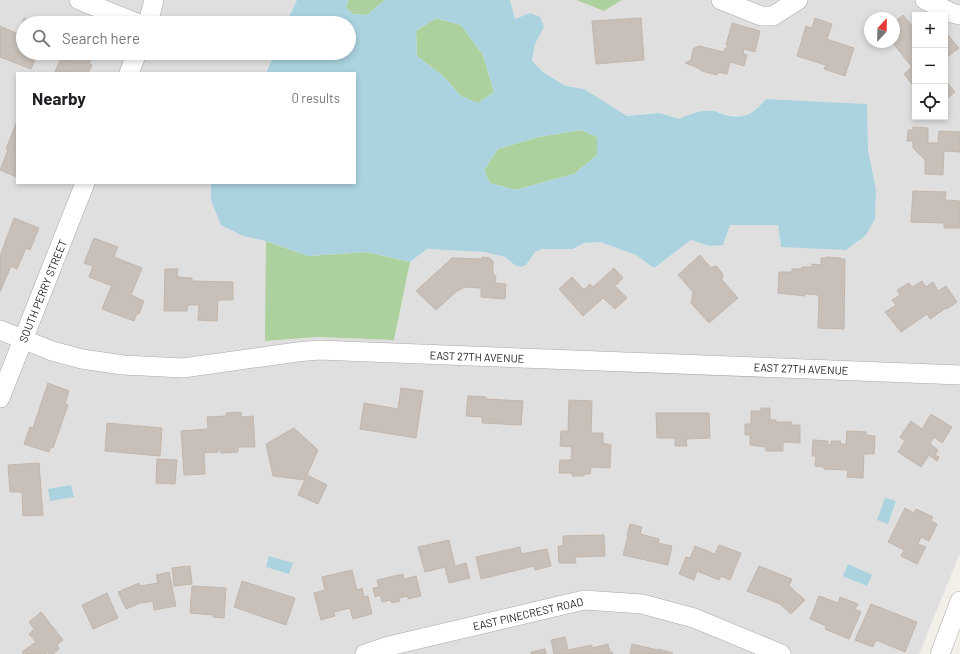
<!DOCTYPE html>
<html lang="en">
<head>
<meta charset="utf-8">
<style>
	body { margin:0; font-family:Barlow,sans-serif; background:#f6f6f6; color:#202124 }
	.controls { position:absolute; right:12px; top:12px; display:grid; overflow:hidden; border-radius:0px; box-shadow:0 2px 6px #0003 }
	.controls button { width:36px; height:36px; display:grid; place-items:center; padding:0; border:0; border-bottom:1px solid #e0e0e0; background:#fff; color:#202124; font:20px sans-serif }
	.compass { position:absolute; left:864px; top:12px; width:36px; height:36px; border-radius:50%; background:#fff; box-shadow:0 2px 6px #0003; rotate:22deg }
	.list { margin:0; padding:0; list-style:none }
	h2 { display:flex; justify-content:space-between; align-items:center; height:52px; margin:0; padding:0 16px; font-size:17px }
	h2 small { font-size:13px; font-weight:400; color:#757577 }
	.icon { flex:none; width:22px; height:22px; fill:none; stroke:currentColor; stroke-width:2; stroke-linecap:round; stroke-linejoin:round }
	.map { position:relative; flex:none; width:960px; height:654px; overflow:hidden }
	.search { position:absolute; background:#fff; box-shadow:0 2px 6px #0003; left:16px; top:16px; width:340px; height:44px; display:flex; align-items:center; gap:10px; box-sizing:border-box; padding:0 14px; border-radius:22px; color:#757577; font-size:15px }
	.panel { position:absolute; background:#fff; box-shadow:0 2px 6px #0003; left:16px; top:72px; width:340px; height:112px; border-radius:0px }
	.map>svg:first-child { display:block }
</style>
</head>
<body>
<div class="map">
<svg width="960" height="654" viewBox="0 0 960 654">
	<rect width="100%" height="100%" fill="#f2efe9"/>
	<path fill="#e0dfdf" fill-rule="evenodd" d="M 0,0 L 297,0 L 286,23 L 23,23 L 23,53 L 275,53 L 266,73 L 17,73 L 17,183 L 211,183 L 211,200 L 243,236 L 266,241 L 266,341 L 316,337 L 394,340 L 410,262 L 427,249 L 484,252 L 505,257 L 516,266 L 526,265 L 535,252 L 542,249 L 573,249 L 583,243 L 600,242 L 636,255 L 654,268 L 691,240 L 709,246 L 730,225 L 778,225 L 781,246 L 875,203 L 876,190 L 868,149 L 866,104 L 766,99 L 756,111 L 743,117 L 727,115 L 714,111 L 691,113 L 680,119 L 659,113 L 627,116 L 584,89 L 566,86 L 544,73 L 532,61 L 535,44 L 544,27 L 530,13 L 515,19 L 510,0 L 576,0 L 604,11 L 622,0 L 960,0 L 960,553 L 919,654 L 0,654 ZM 915,15 L 945,15 L 945,117 L 915,117 ZM 870,18 L 894,18 L 894,42 L 870,42 Z"/>
	<g fill="#add19e">
		<path d="M 348,0 L 385,0 L 367,15 L 353,14 L 346,8 Z"/>
		<path d="M 576,0 L 622,0 L 604,11 Z"/>
		<path d="M 436,18 L 461,25 L 483,55 L 494,92 L 478,103 L 461,96 L 442,75 L 417,56 L 416,31 Z"/>
		<path d="M 581,130 L 597,137 L 597,155 L 574,174 L 515,190 L 490,183 L 484,170 L 498,149 L 538,137 Z"/>
		<path d="M 266,241 L 308,256 L 367,252 L 410,262 L 394,340 L 317,337 L 265,341 Z"/>
	</g>
	<g fill="#aad3df" fill-rule="evenodd">
		<path d="M 297,0 L 348,0 L 346,8 L 353,14 L 367,15 L 385,0 L 510,0 L 515,19 L 530,13 L 540,17 L 544,27 L 535,44 L 532,61 L 544,73 L 566,86 L 584,89 L 627,116 L 659,113 L 680,119 C 690,113 702,110 714,111 C 718,112 722,114 726,115 C 746,120 754,113 766,99 L 867,104 L 868,149 L 876,190 L 875,219 L 866,235 L 846,250 L 781,247 L 778,225 L 730,225 L 723,245 L 709,246 L 691,240 L 654,268 L 636,255 L 600,242 L 584,243 L 573,249 L 542,249 L 535,252 L 526,265 L 521,267 L 516,266 L 505,257 L 484,252 L 427,249 L 410,262 L 367,252 L 308,256 L 266,241 L 243,236 L 221,225 L 211,200 L 211,183 L 355,183 L 355,73 L 266,73 L 275,53 L 349,53 L 349,23 L 286,23 ZM 436,18 L 461,25 L 483,55 L 494,92 L 478,103 L 461,96 L 442,75 L 417,56 L 416,31 ZM 581,130 L 597,137 L 597,155 L 574,174 L 515,190 L 490,183 L 484,170 L 498,149 L 538,137 Z"/>
		<path d="M 71,485 L 74,497 L 50,501 L 48,489 Z"/>
		<path d="M 885,498 L 896,501 L 888,524 L 877,520 Z"/>
		<path d="M 269,556 L 293,563 L 289,574 L 266,567 Z"/>
		<path d="M 848,564 L 872,575 L 867,586 L 843,576 Z"/>
	</g>
	<g fill="#c7bfb8" stroke="#c4b6ab">
		<path d="M 903,15 L 915,30 L 915,88 L 904,74 L 912,67 L 892,42 L 894,42 L 894,30 L 897,20 Z"/>
		<path d="M 24,18 L 37,23 L 23,23 L 23,53 L 38,53 L 31,69 L 0,57 L 0,26 L 18,34 Z"/>
		<path d="M 641,18 L 644,60 L 596,64 L 592,21 Z"/>
		<path d="M 815,18 L 832,24 L 827,39 L 854,48 L 845,76 L 824,69 L 826,65 L 797,56 L 806,26 L 812,28 Z"/>
		<path d="M 732,23 L 760,31 L 755,52 L 744,49 L 743,54 L 747,55 L 744,66 L 730,62 L 727,74 L 718,72 L 717,75 L 702,71 L 696,67 L 685,63 L 691,60 L 693,49 L 699,46 L 724,52 L 725,48 L 727,48 L 728,45 L 726,45 Z"/>
		<path d="M 948,35 L 959,48 L 945,59 L 945,38 Z"/>
		<path d="M 71,53 L 90,53 L 89,54 L 92,56 L 89,64 L 92,65 L 88,73 L 55,72 L 61,58 L 68,61 Z"/>
		<path d="M 945,80 L 955,92 L 945,100 Z"/>
		<path d="M 17,121 L 17,177 L 0,170 L 8,150 L 6,149 Z"/>
		<path d="M 913,127 L 928,128 L 928,143 L 938,143 L 939,131 L 960,132 L 960,152 L 944,151 L 943,175 L 925,174 L 925,160 L 913,148 L 913,141 L 907,141 L 908,130 L 913,130 Z"/>
		<path d="M 913,191 L 946,192 L 945,200 L 960,201 L 960,228 L 944,228 L 944,223 L 911,222 Z"/>
		<path d="M 14,218 L 39,228 L 30,250 L 26,248 L 17,269 L 11,266 L 0,292 L 0,256 Z"/>
		<path d="M 94,238 L 118,247 L 114,257 L 142,268 L 131,295 L 144,301 L 139,314 L 137,313 L 134,321 L 102,309 L 111,287 L 117,289 L 117,288 L 89,277 L 93,266 L 84,263 Z"/>
		<path d="M 700,255 L 711,268 L 716,266 L 723,274 L 722,280 L 738,298 L 709,323 L 691,303 L 693,292 L 678,275 Z"/>
		<path d="M 482,257 L 489,258 L 493,261 L 493,273 L 496,277 L 495,283 L 506,284 L 505,299 L 481,297 L 481,288 L 465,287 L 457,291 L 436,310 L 416,291 L 452,258 L 482,259 Z"/>
		<path d="M 826,257 L 841,258 L 841,259 L 845,259 L 844,329 L 818,328 L 819,295 L 805,294 L 805,296 L 778,293 L 779,272 L 792,272 L 792,269 L 802,269 L 802,267 L 812,267 L 812,264 L 821,265 L 821,258 L 826,258 Z"/>
		<path d="M 614,268 L 623,278 L 615,286 L 627,298 L 615,309 L 603,298 L 583,316 L 559,289 L 572,277 L 584,290 L 590,284 L 593,287 Z"/>
		<path d="M 165,269 L 178,269 L 177,277 L 192,278 L 192,281 L 233,282 L 233,300 L 218,300 L 217,321 L 198,320 L 199,305 L 188,305 L 187,311 L 164,311 Z"/>
		<path d="M 922,281 L 926,287 L 933,282 L 938,291 L 946,286 L 957,302 L 947,309 L 946,308 L 930,319 L 927,314 L 901,332 L 885,312 L 896,305 L 892,300 L 900,295 L 897,290 L 909,283 L 912,287 Z"/>
		<path d="M 48,383 L 69,391 L 65,404 L 68,405 L 53,448 L 51,447 L 49,452 L 24,444 L 30,427 L 33,428 Z"/>
		<path d="M 401,388 L 423,391 L 416,438 L 360,429 L 364,403 L 398,409 Z"/>
		<path d="M 468,396 L 486,397 L 486,399 L 523,401 L 521,425 L 482,423 L 482,417 L 466,416 Z"/>
		<path d="M 569,400 L 592,401 L 591,433 L 603,433 L 603,443 L 611,445 L 610,468 L 591,467 L 590,474 L 584,474 L 584,476 L 572,476 L 572,473 L 559,473 L 560,460 L 571,460 L 572,447 L 560,446 L 561,431 L 568,431 Z"/>
		<path d="M 761,408 L 770,408 L 770,420 L 776,420 L 776,422 L 792,422 L 791,425 L 800,425 L 800,443 L 783,442 L 783,451 L 766,451 L 766,447 L 750,445 L 750,435 L 745,435 L 745,424 L 751,424 L 751,411 L 761,411 Z"/>
		<path d="M 241,412 L 241,417 L 253,416 L 255,447 L 238,447 L 238,452 L 221,453 L 220,449 L 218,449 L 218,452 L 204,453 L 205,474 L 184,475 L 181,431 L 208,429 L 207,417 L 226,416 L 226,413 Z"/>
		<path d="M 656,413 L 709,413 L 710,438 L 686,439 L 687,446 L 675,446 L 675,438 L 657,438 Z"/>
		<path d="M 931,414 L 952,427 L 942,443 L 934,437 L 930,444 L 938,450 L 935,455 L 939,457 L 937,461 L 929,455 L 921,467 L 898,452 L 905,441 L 900,437 L 911,421 L 922,429 Z"/>
		<path d="M 107,423 L 162,428 L 160,456 L 105,451 Z"/>
		<path d="M 294,428 L 318,450 L 307,475 L 327,485 L 318,504 L 298,495 L 305,480 L 273,476 L 266,444 Z"/>
		<path d="M 847,431 L 866,432 L 866,435 L 875,436 L 874,454 L 864,454 L 863,478 L 847,477 L 848,470 L 824,469 L 824,467 L 815,466 L 816,456 L 812,456 L 813,440 L 828,441 L 828,444 L 831,445 L 831,441 L 841,441 L 840,444 L 846,444 Z"/>
		<path d="M 157,459 L 177,460 L 175,484 L 156,483 Z"/>
		<path d="M 39,463 L 43,515 L 23,516 L 22,492 L 10,492 L 8,465 Z"/>
		<path d="M 905,508 L 914,513 L 916,509 L 933,517 L 931,521 L 937,524 L 929,541 L 921,537 L 918,544 L 926,547 L 917,564 L 901,556 L 904,550 L 888,542 Z"/>
		<path d="M 630,524 L 642,527 L 640,534 L 659,539 L 658,543 L 672,546 L 668,565 L 623,555 L 628,536 L 627,535 Z"/>
		<path d="M 604,535 L 605,556 L 575,557 L 576,563 L 559,563 L 558,546 L 563,546 L 563,536 Z"/>
		<path d="M 449,540 L 455,566 L 466,563 L 470,578 L 449,583 L 445,567 L 425,572 L 418,547 Z"/>
		<path d="M 719,545 L 741,553 L 730,580 L 721,576 L 719,580 L 697,571 L 694,580 L 679,574 L 686,557 L 690,558 L 695,546 L 715,554 Z"/>
		<path d="M 520,547 L 521,554 L 547,549 L 551,566 L 535,570 L 534,566 L 481,579 L 476,557 Z"/>
		<path d="M 190,566 L 192,584 L 174,586 L 172,568 Z"/>
		<path d="M 759,566 L 792,579 L 789,586 L 805,600 L 791,614 L 780,604 L 747,591 Z"/>
		<path d="M 352,570 L 357,590 L 362,588 L 364,597 L 368,596 L 372,614 L 353,619 L 350,608 L 334,612 L 335,616 L 321,620 L 314,593 L 325,590 L 322,577 Z"/>
		<path d="M 169,572 L 176,606 L 154,610 L 153,601 L 143,603 L 143,602 L 126,609 L 118,592 L 139,583 L 140,586 L 158,583 L 156,575 Z"/>
		<path d="M 403,574 L 404,579 L 416,576 L 421,596 L 408,599 L 408,596 L 399,598 L 400,601 L 392,603 L 391,600 L 382,602 L 380,595 L 375,597 L 373,588 L 379,587 L 377,580 Z"/>
		<path d="M 242,581 L 295,598 L 286,625 L 234,607 Z"/>
		<path d="M 192,586 L 226,588 L 224,618 L 213,617 L 213,615 L 190,613 Z"/>
		<path d="M 107,593 L 118,618 L 93,629 L 82,605 Z"/>
		<path d="M 819,596 L 838,603 L 840,597 L 858,604 L 855,609 L 861,612 L 849,639 L 825,629 L 826,626 L 810,619 Z"/>
		<path d="M 871,604 L 917,622 L 905,652 L 876,640 L 873,647 L 855,640 Z"/>
		<path d="M 41,612 L 63,640 L 57,645 L 59,649 L 53,654 L 49,654 L 48,652 L 46,654 L 24,654 L 22,652 L 36,642 L 29,634 L 34,629 L 29,622 Z"/>
		<path d="M 565,637 L 568,650 L 592,645 L 592,648 L 608,644 L 610,652 L 612,652 L 613,654 L 554,654 L 551,640 Z"/>
		<path d="M 632,644 L 658,650 L 658,649 L 673,653 L 630,654 Z"/>
		<path d="M 545,649 L 546,654 L 531,654 L 531,652 Z"/>
	</g>
	<g fill="none" stroke-linecap="round" stroke-linejoin="round">
		<g stroke="#a9a9a9" stroke-width="20">
			<g id="minor">
				<path d="M 79,0 L 137,23"/>
				<path d="M 721,0 L 761,16 L 773,16 L 798,0"/>
				<path d="M 925,0 L 952,13 L 960,15"/>
				<path d="M 148,23 L 154,0"/>
				<path d="M 129,73 L 137,53"/>
				<path d="M 0,330 L 52,351 L 82,359 L 123,365 L 183,368 L 297,352 L 318,350 L 960,375"/>
				<path d="M 0,398 L 85,183"/>
				<path d="M 365,654 L 389,646 L 584,600 L 642,604 L 694,618 L 781,654"/>
				<path d="M 940,654 L 960,601"/>
			</g>
		</g>
		<use href="#minor" stroke="#fff" stroke-width="19"/>
	</g>
	<g text-anchor="middle" stroke-width="4" stroke-linejoin="round" paint-order="stroke">
		<g font-size="11" fill="#222" stroke="#fff">
			<text transform="translate(43 291) rotate(-68)" y="4">SOUTH PERRY STREET</text>
			<text transform="translate(477 357) rotate(2)" y="4">EAST 27TH AVENUE</text>
			<text transform="translate(801 369) rotate(2)" y="4">EAST 27TH AVENUE</text>
			<text transform="translate(528 614) rotate(-13)" y="4">EAST PINECREST ROAD</text>
		</g>
	</g>
</svg>
<div class="controls">
<button>+</button>
<button>−</button>
<button><svg class="icon" aria-label="locate" viewBox="0 0 24 24"><circle cx="12" cy="12" r="6"/><path d="M12 2v4M12 18v4M2 12h4M18 12h4"/></svg></button>
</div>
<svg class="compass" viewBox="-18 -18 36 36"><path d="M0-13l5 13h-10z" fill="#e53935"/><path d="M0 13l5-13h-10z" fill="#757577"/></svg>
<div class="search"><svg class="icon" aria-label="search" viewBox="0 0 24 24"><circle cx="10" cy="10" r="6"/><path d="M15 15l6 6"/></svg>Search here</div>
<section class="panel">
<h2>Nearby<small>0 results</small></h2>
<ul class="list">
</ul>
</section>
</div>
</body>
</html>
